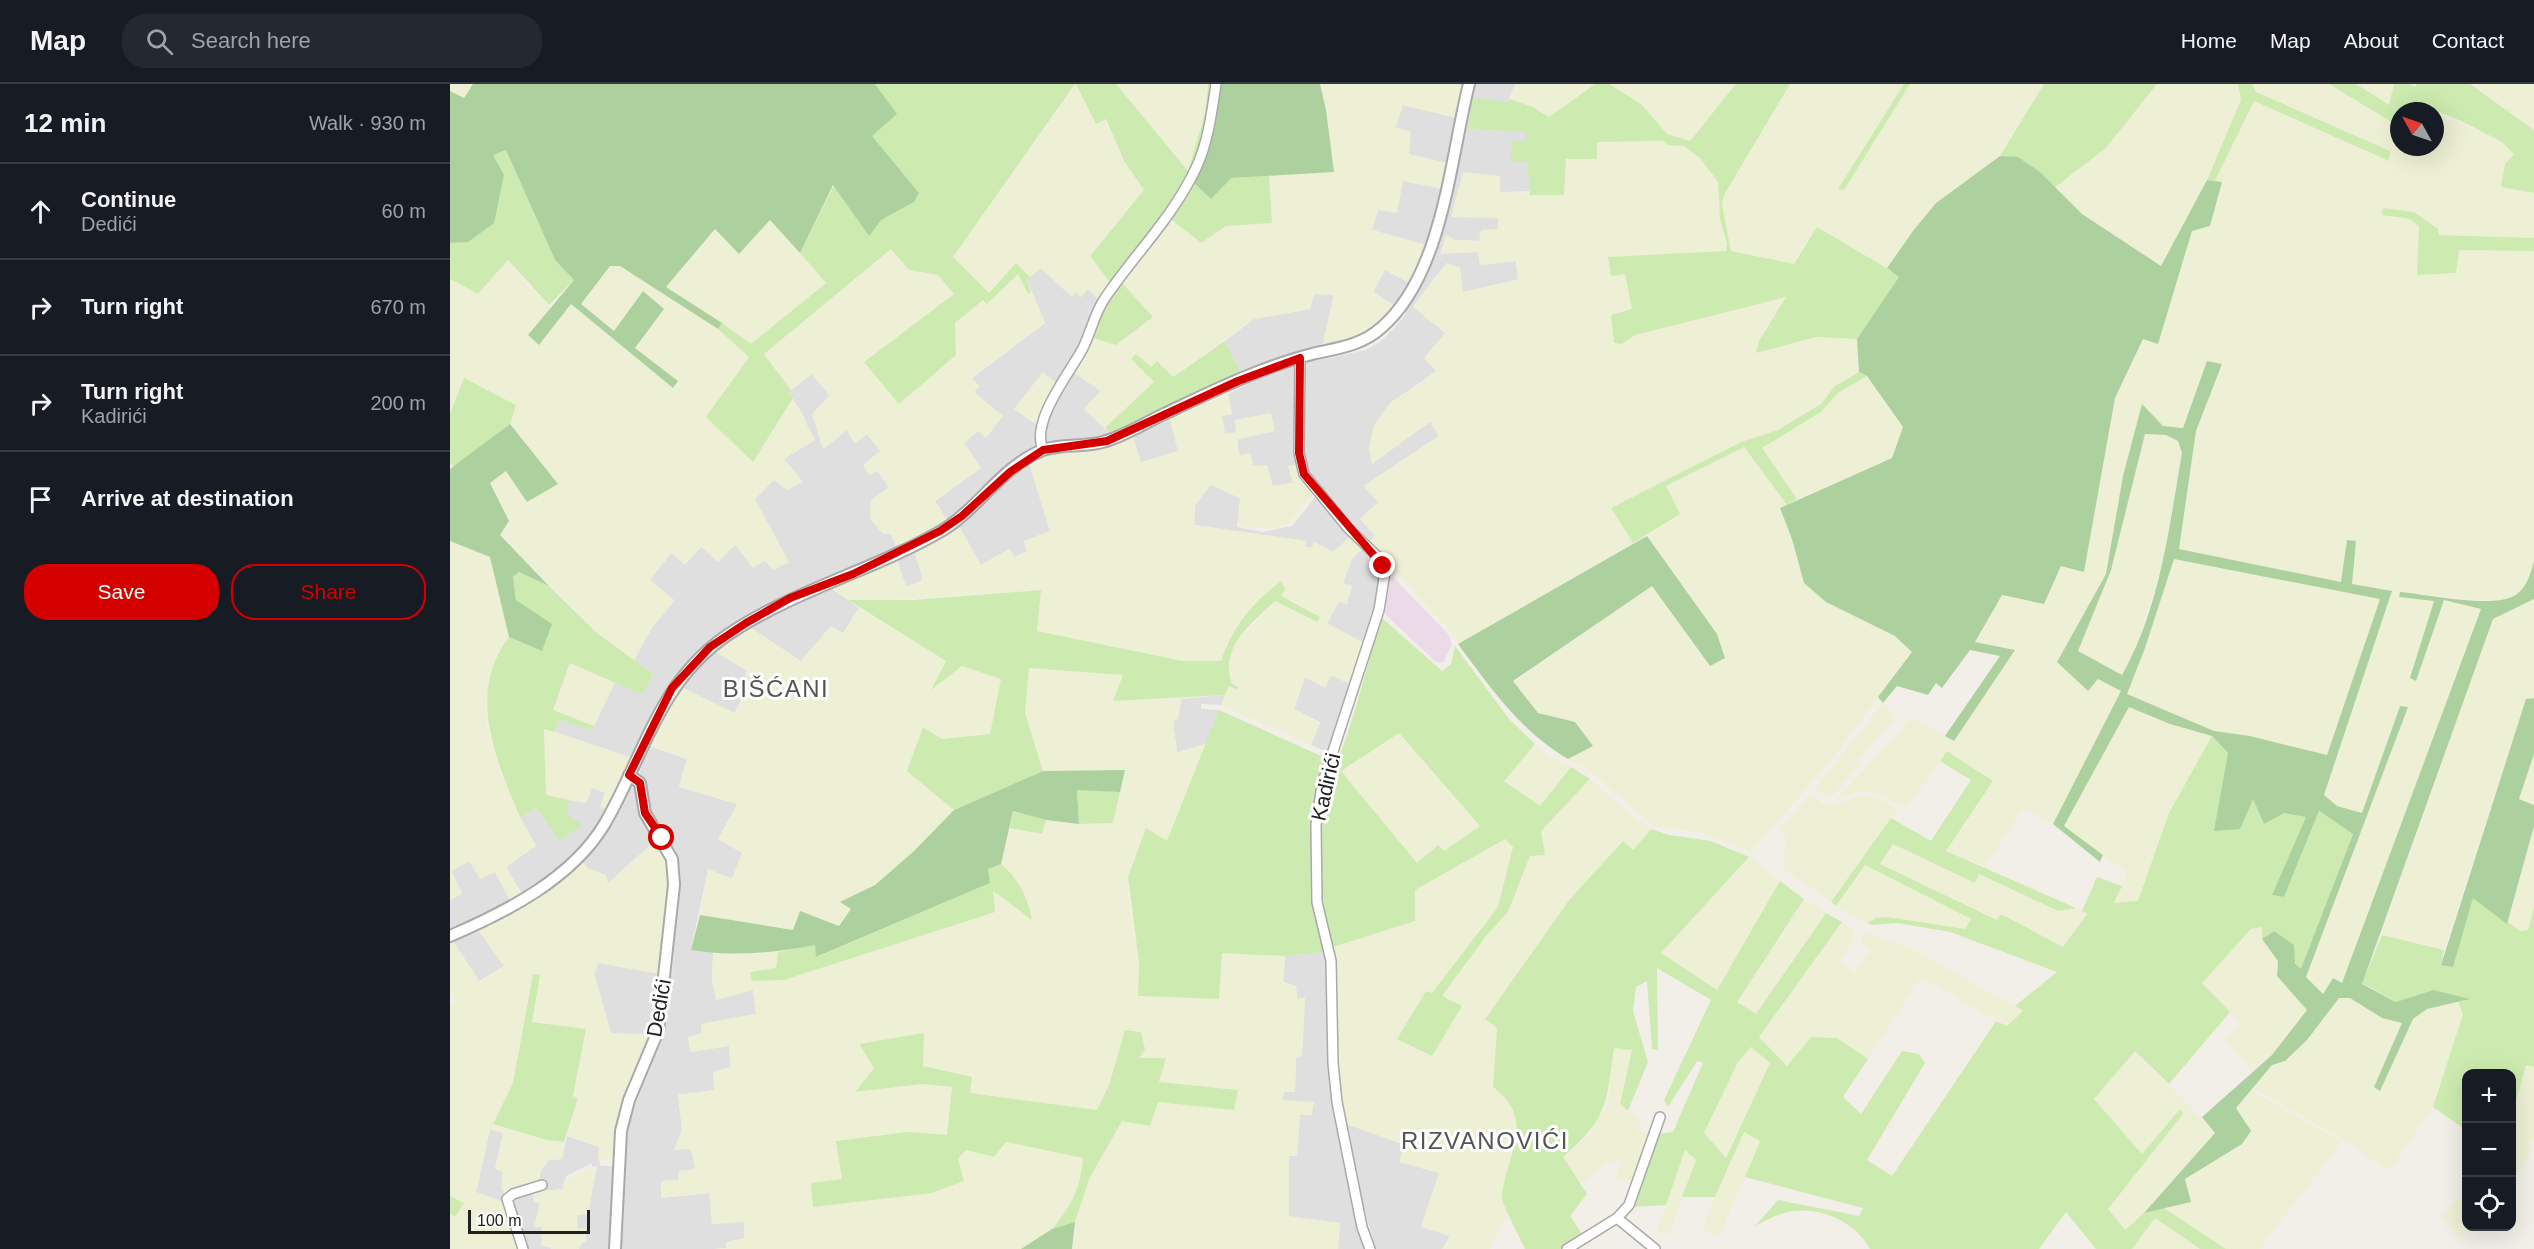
<!DOCTYPE html>
<html lang="en">
<head>
<meta charset="utf-8">
<style>
	body { margin:0; font-family:Helvetica,sans-serif; background:#242831; color:#f1f3f6 }
	.controls { position:absolute; right:18px; bottom:18px; display:grid; overflow:hidden; border-radius:12px; box-shadow:0 6px 24px #0002 }
	.controls button { width:54px; height:54px; display:grid; place-items:center; padding:0; border:0; border-bottom:2px solid #363941; background:#171b24; color:#f1f3f6; font:30px sans-serif }
	.compass { position:absolute; left:1940px; top:18px; width:54px; height:54px; border-radius:50%; background:#171b24; box-shadow:0 6px 24px #0002; rotate:310deg }
	.scale { position:absolute; left:18px; bottom:15px; width:122px; box-sizing:border-box; padding-left:6px; border:3px solid #222; border-top:0; font-size:16px; line-height:21px; white-space:nowrap; color:#222; -webkit-text-stroke:4px #fff; paint-order:stroke }
	.stop { position:absolute; width:18px; height:18px; margin:-14px; border:4px solid #d40000; border-radius:50%; background:#fff }
	.stop.end { background:#d40000; border-color:#fff; box-shadow:0 2px 6px #0008 }
	.list { margin:0; padding:0; list-style:none }
	h2 { display:flex; justify-content:space-between; align-items:center; height:78px; margin:0; padding:0 24px; font-size:26px }
	h2 small { font-size:20px; font-weight:400; color:#9ea1a6 }
	.list li { display:grid; grid-template-columns:39px 1fr auto; gap:18px; align-items:center; box-sizing:border-box; height:96px; padding:0 24px; border-top:2px solid #363941 }
	.list b { display:block; font-size:22px; white-space:nowrap }
	.list p { margin:0; font-size:20px; white-space:nowrap; color:#9ea1a6 }
	.list em { font-size:20px; font-style:normal; color:#9ea1a6 }
	.actions { display:flex; gap:12px; padding:18px 24px }
	.actions a { flex:1; padding:14px 0; border:2px solid #d40000; border-radius:24px; text-align:center; font-size:21px; color:#d40000 }
	.actions .main { background:#d40000; color:#fff }
	.icon { flex:none; width:33px; height:33px; fill:none; stroke:currentColor; stroke-width:2; stroke-linecap:round; stroke-linejoin:round }
	.map { position:relative; flex:none; width:2084px; height:1165px; overflow:hidden }
	header { display:flex; align-items:center; gap:36px; box-sizing:border-box; height:84px; padding:0 30px; background:#171b24; border-bottom:2px solid #363941 }
	header strong { font-size:28px }
	nav { display:flex; gap:33px; margin-inline-start:auto; font-size:21px }
	.search { width:420px; height:54px; background:#242831; display:flex; align-items:center; gap:15px; box-sizing:border-box; padding:0 21px; border-radius:24px; color:#9ea1a6; font-size:22px }
	main { display:flex }
	aside { flex:1; background:#171b24 }
	.map>svg:first-child { display:block }
</style>
</head>
<body>
<header>
<strong>Map</strong>
<div class="search"><svg class="icon" aria-label="search" viewBox="0 0 24 24"><circle cx="10" cy="10" r="6"/><path d="M15 15l6 6"/></svg>Search here</div>
<nav><a>Home</a><a>Map</a><a>About</a><a>Contact</a></nav>
</header>
<main>
<aside>
<h2>12 min<small>Walk · 930 m</small></h2>
<ul class="list">
<li><svg class="icon" aria-label="ahead" viewBox="0 0 24 24"><path d="M12 20V5M6 11l6-6 6 6"/></svg><div><b>Continue</b><p>Dedići</p></div><em>60 m</em></li>
<li><svg class="icon" aria-label="right" viewBox="0 0 24 24"><path d="M7 20v-9h11M14 6l5 5-5 5"/></svg><div><b>Turn right</b></div><em>670 m</em></li>
<li><svg class="icon" aria-label="right" viewBox="0 0 24 24"><path d="M7 20v-9h11M14 6l5 5-5 5"/></svg><div><b>Turn right</b><p>Kadirići</p></div><em>200 m</em></li>
<li><svg class="icon" aria-label="arrive" viewBox="0 0 24 24"><path d="M6 21V4h12l-3 4 3 4H6"/></svg><div><b>Arrive at destination</b></div></li>
</ul>
<div class="actions"><a class="main">Save</a><a>Share</a></div>
</aside>
<div class="map">
<svg width="2084" height="1165" viewBox="0 0 2084 1165">
	<rect width="100%" height="100%" fill="#f2efe9"/>
	<g fill="#e0dfdf">
		<path d="M 1005,0 L 1065,0 L 1058,18 L 1018,45 L 1075,48 L 1075,57 L 1062,77 L 1077,77 L 1080,107 L 1050,108 L 1048,145 L 1030,157 L 1005,156 L 990,169 L 1028,168 L 1030,181 L 1066,177 L 1068,196 L 1013,208 L 997,179 L 982,197 L 963,223 L 996,249 L 987,287 L 940,319 L 922,379 L 981,337 L 989,352 L 914,402 L 928,418 L 926,452 L 918,459 L 883,468 L 865,459 L 861,464 L 855,462 L 856,457 L 744,441 L 745,421 L 761,401 L 790,414 L 787,443 L 813,448 L 842,442 L 870,407 L 843,399 L 822,402 L 789,371 L 786,348 L 775,350 L 771,332 L 782,330 L 778,310 L 796,301 L 775,257 L 804,235 L 860,225 L 864,210 L 884,211 L 869,276 L 916,266 L 930,258 L 949,239 L 956,229 L 923,208 L 935,186 L 969,204 L 987,164 L 922,146 L 928,126 L 953,97 L 1000,80 L 959,70 L 945,44 L 952,21 L 1017,36 L 1023,4 Z"/>
		<path d="M 591,184 L 622,213 L 626,208 L 631,213 L 638,205 L 652,219 L 620,286 L 651,307 L 634,325 L 662,352 L 597,361 L 593,358 L 593,338 L 573,332 L 589,342 L 587,366 L 575,375 L 580,382 L 600,447 L 574,457 L 577,467 L 564,473 L 559,465 L 531,481 L 510,444 L 465,469 L 473,496 L 456,503 L 447,475 L 367,501 L 381,504 L 409,524 L 393,550 L 381,542 L 351,577 L 293,539 L 259,564 L 298,587 L 303,595 L 284,629 L 231,603 L 194,660 L 237,675 L 229,703 L 288,720 L 293,769 L 282,795 L 258,785 L 241,865 L 263,869 L 262,896 L 303,906 L 306,930 L 251,940 L 252,949 L 240,968 L 279,962 L 281,983 L 265,1006 L 228,1011 L 232,1045 L 225,1066 L 241,1064 L 245,1085 L 228,1096 L 211,1097 L 211,1114 L 259,1109 L 294,1138 L 294,1154 L 277,1158 L 276,1164 L 264,1165 L 129,1165 L 127,1131 L 146,1082 L 142,1083 L 142,1079 L 116,1092 L 113,1105 L 95,1107 L 95,1104 L 85,1143 L 92,1143 L 101,1165 L 75,1165 L 56,1119 L 26,1108 L 40,1045 L 53,1049 L 45,1085 L 53,1087 L 64,1115 L 78,1110 L 77,1104 L 99,1076 L 112,1075 L 117,1052 L 149,1063 L 150,1082 L 175,1082 L 179,1035 L 214,951 L 161,949 L 144,889 L 148,879 L 222,891 L 229,810 L 226,767 L 199,729 L 190,688 L 192,677 L 104,648 L 109,636 L 142,646 L 165,598 L 193,611 L 203,590 L 184,576 L 201,545 L 224,517 L 200,496 L 221,469 L 251,462 L 324,395 L 355,334 L 338,308 L 362,290 L 380,312 L 373,365 L 397,346 L 405,359 L 417,350 L 431,367 L 413,381 L 427,386 L 439,403 L 441,450 L 450,473 L 485,417 L 531,384 L 514,359 L 528,347 L 536,353 L 521,295 L 595,239 L 577,196 Z"/>
		<path d="M 720,335 L 728,367 L 691,378 L 683,353 Z"/>
		<path d="M 914,463 L 927,476 L 934,496 L 916,560 L 877,540 L 889,517 L 896,520 L 893,499 L 902,475 Z"/>
		<path d="M 881,591 L 902,601 L 881,670 L 861,661 L 870,638 L 844,625 L 855,593 L 875,604 Z"/>
		<path d="M 775,611 L 771,621 L 751,620 L 751,625 L 769,626 L 756,660 L 727,669 L 723,637 L 728,634 L 731,615 Z"/>
		<path d="M 183,703 L 187,705 L 207,755 L 157,800 L 156,791 L 139,785 L 131,777 L 152,755 L 164,737 L 179,705 Z"/>
		<path d="M 142,704 L 156,709 L 159,725 L 124,777 L 73,812 L 56,783 L 86,762 L 70,733 L 87,724 L 109,757 L 119,716 L 136,719 Z"/>
		<path d="M 19,776 L 45,788 L 61,818 L 0,849 L 0,816 L 12,809 L 1,787 Z"/>
		<path d="M 29,847 L 54,882 L 29,897 L 3,857 Z"/>
		<path d="M 878,868 L 888,1049 L 893,1039 L 939,1054 L 955,1062 L 950,1078 L 990,1089 L 971,1142 L 1000,1152 L 992,1165 L 926,1165 L 899,1076 L 894,1078 L 897,1096 L 918,1165 L 888,1165 L 890,1139 L 839,1133 L 839,1072 L 847,1071 L 850,1031 L 864,1019 L 832,1016 L 834,1008 L 845,1006 L 846,972 L 852,971 L 855,914 L 847,914 L 846,902 L 833,898 L 835,872 Z"/>
	</g>
	<path fill="#ebdbe8" d="M 943,493 L 999,551 L 1002,561 L 993,579 L 986,578 L 935,530 L 940,494 Z"/>
	<g fill="#eef0d5">
		<path d="M 0,0 L 23,0 L 14,15 L 0,7 Z"/>
		<path d="M 626,0 L 646,40 L 655,35 L 674,77 L 694,106 L 640,171 L 663,202 L 652,219 L 638,205 L 631,213 L 626,208 L 622,213 L 591,184 L 580,193 L 566,179 L 539,209 L 503,173 Z"/>
		<path d="M 666,0 L 758,0 L 754,32 L 739,87 Z"/>
		<path d="M 870,0 L 1005,0 L 1016,3 L 1010,35 L 953,21 L 946,43 L 961,48 L 959,70 L 1000,81 L 993,105 L 953,97 L 947,129 L 928,126 L 922,146 L 980,162 L 964,201 L 935,186 L 923,208 L 948,224 L 920,251 L 872,264 L 884,211 L 864,210 L 860,225 L 804,235 L 723,293 L 707,278 L 701,283 L 682,275 L 705,297 L 655,344 L 634,325 L 651,307 L 624,288 L 643,254 L 666,261 L 703,234 L 671,198 L 721,135 L 751,158 L 776,142 L 821,139 L 819,91 L 883,88 L 876,26 Z"/>
		<path d="M 1065,0 L 1145,0 L 1099,33 L 1083,23 L 1060,15 Z"/>
		<path d="M 1159,0 L 1286,0 L 1240,57 L 1217,50 L 1191,20 Z"/>
		<path d="M 1340,0 L 1454,0 L 1393,106 L 1460,0 L 1594,0 L 1550,72 L 1486,119 L 1463,147 L 1437,184 L 1367,143 L 1345,180 L 1281,167 L 1272,121 L 1274,111 Z"/>
		<path d="M 1707,0 L 1788,0 L 1791,16 L 1757,96 L 1712,183 L 1632,130 L 1604,104 L 1656,64 Z"/>
		<path d="M 1802,0 L 1879,0 L 1948,42 L 1949,38 L 1949,63 L 1985,63 L 1985,27 L 1952,27 L 1984,26 L 2052,58 L 2064,70 L 2055,80 L 2051,103 L 2084,109 L 2084,154 L 1988,151 L 1988,145 L 1933,125 L 1932,131 L 1960,135 L 1969,142 L 1968,190 L 2009,166 L 2084,167 L 2084,477 L 2073,506 L 2065,513 L 2044,517 L 1950,508 L 1949,513 L 1984,516 L 1960,594 L 1966,597 L 1994,516 L 2031,525 L 1892,900 L 1873,911 L 1856,894 L 1957,623 L 1949,622 L 1912,729 L 1887,722 L 1874,711 L 1942,508 L 1902,500 L 1906,457 L 1897,456 L 1892,498 L 1729,465 L 1746,347 L 1772,281 L 1756,278 L 1733,345 L 1713,342 L 1692,320 L 1656,490 L 1607,578 L 1638,607 L 1648,595 L 1671,607 L 1603,740 L 1573,724 L 1535,782 L 1496,767 L 1543,698 L 1497,668 L 1456,725 L 1428,710 L 1413,707 L 1387,715 L 1461,634 L 1504,656 L 1564,566 L 1525,558 L 1552,511 L 1594,520 L 1611,482 L 1634,487 L 1665,314 L 1694,255 L 1708,259 L 1742,147 L 1772,98 L 1765,97 L 1804,17 L 1939,76 L 1806,8 Z"/>
		<path d="M 1906,0 L 1944,0 L 1940,22 Z"/>
		<path d="M 2020,0 L 2084,0 L 2084,46 L 2033,11 Z"/>
		<path d="M 1214,57 L 1217,61 L 1234,62 L 1250,74 L 1268,98 L 1270,135 L 1277,160 L 1276,167 L 1158,174 L 1175,190 L 1182,226 L 1164,250 L 1164,259 L 1172,260 L 1185,251 L 1337,212 L 1309,257 L 1307,269 L 1366,253 L 1407,255 L 1409,288 L 1385,302 L 1371,320 L 1328,346 L 1291,358 L 1161,424 L 1183,459 L 1008,560 L 991,537 L 918,459 L 925,452 L 910,435 L 928,418 L 914,402 L 989,352 L 980,338 L 922,380 L 919,365 L 924,341 L 940,319 L 987,288 L 974,274 L 995,249 L 963,223 L 997,179 L 1010,184 L 1013,208 L 1068,195 L 1066,177 L 1030,181 L 1028,168 L 990,170 L 996,151 L 1005,156 L 1029,157 L 1031,146 L 1048,145 L 1048,134 L 1001,133 L 1013,88 L 1050,92 L 1050,108 L 1114,111 L 1116,75 L 1147,58 Z"/>
		<path d="M 320,136 L 377,199 L 301,260 L 215,203 L 266,145 Z"/>
		<path d="M 442,165 L 459,186 L 488,191 L 504,210 L 414,278 L 506,271 L 505,239 L 533,215 L 537,219 L 568,189 L 578,209 L 581,208 L 595,239 L 521,294 L 530,302 L 524,308 L 553,332 L 536,354 L 528,347 L 514,359 L 531,384 L 485,417 L 500,440 L 447,465 L 441,450 L 433,450 L 420,435 L 421,416 L 439,403 L 428,387 L 419,391 L 413,381 L 430,367 L 417,350 L 404,359 L 397,346 L 373,365 L 362,330 L 380,311 L 362,290 L 341,306 L 314,270 Z"/>
		<path d="M 58,176 L 79,202 L 101,223 L 78,251 L 88,260 L 121,220 L 223,304 L 227,297 L 185,264 L 214,225 L 164,247 L 131,220 L 160,182 L 170,182 L 268,245 L 299,273 L 257,333 L 303,377 L 343,314 L 365,356 L 334,375 L 353,398 L 337,406 L 324,396 L 305,415 L 339,478 L 323,486 L 315,477 L 303,484 L 285,461 L 268,478 L 251,463 L 235,481 L 221,469 L 200,496 L 224,516 L 201,545 L 184,576 L 147,549 L 50,450 L 59,437 L 40,398 L 56,387 L 107,400 L 60,340 L 66,321 L 3,325 L 0,330 L 0,195 L 28,210 Z"/>
		<path d="M 593,288 L 609,301 L 589,342 L 564,325 Z"/>
		<path d="M 1417,292 L 1453,343 L 1442,374 L 1347,415 L 1312,364 L 1371,328 L 1388,309 Z"/>
		<path d="M 778,310 L 782,330 L 772,332 L 775,350 L 786,348 L 785,336 L 821,329 L 825,347 L 785,356 L 789,371 L 801,369 L 803,382 L 817,381 L 823,402 L 843,399 L 838,382 L 849,380 L 863,410 L 839,439 L 823,444 L 802,444 L 788,440 L 790,414 L 761,401 L 745,421 L 744,441 L 857,457 L 855,462 L 861,464 L 864,458 L 883,468 L 901,452 L 914,463 L 902,475 L 893,499 L 902,502 L 897,520 L 889,517 L 877,539 L 916,560 L 902,601 L 881,591 L 875,604 L 854,593 L 844,625 L 870,639 L 861,661 L 771,621 L 779,602 L 788,603 L 782,600 L 777,586 L 779,570 L 786,558 L 825,517 L 867,538 L 870,533 L 830,511 L 776,560 L 771,577 L 733,577 L 587,547 L 591,506 L 417,517 L 398,516 L 381,504 L 404,496 L 447,475 L 456,503 L 473,497 L 465,469 L 510,444 L 531,481 L 560,465 L 564,473 L 577,468 L 574,457 L 600,447 L 580,382 L 592,374 L 614,366 L 662,362 L 683,353 L 691,378 L 728,368 L 720,335 Z"/>
		<path d="M 1695,350 L 1716,351 L 1728,357 L 1732,369 L 1714,474 L 1688,558 L 1673,591 L 1628,567 L 1661,486 Z"/>
		<path d="M 1294,363 L 1337,421 L 1330,425 L 1342,455 L 1349,486 L 1376,518 L 1445,552 L 1462,568 L 1381,676 L 1301,768 L 1249,748 L 1211,744 L 1200,740 L 1143,689 L 1118,675 L 1143,662 L 1125,639 L 1088,629 L 1063,598 L 1202,502 L 1259,582 L 1267,550 L 1197,452 L 1230,430 L 1216,403 Z"/>
		<path d="M 0,457 L 40,473 L 59,553 L 47,569 L 38,606 L 36,636 L 47,681 L 70,733 L 86,762 L 56,783 L 73,812 L 61,818 L 45,788 L 30,795 L 19,777 L 1,787 L 12,810 L 0,816 Z"/>
		<path d="M 1724,475 L 1930,515 L 1877,671 L 1800,652 L 1764,647 L 1677,610 L 1695,564 Z"/>
		<path d="M 2084,515 L 2084,614 L 2076,616 L 1994,866 L 1931,851 L 2043,534 Z"/>
		<path d="M 409,524 L 496,577 L 482,604 L 512,582 L 551,595 L 540,650 L 492,655 L 473,644 L 457,687 L 504,726 L 463,768 L 425,801 L 391,818 L 401,825 L 389,842 L 350,827 L 343,846 L 250,831 L 258,785 L 282,795 L 292,769 L 268,755 L 287,720 L 229,703 L 237,675 L 202,663 L 225,611 L 231,603 L 285,629 L 303,595 L 295,591 L 297,587 L 266,568 L 301,544 L 351,577 L 381,542 L 393,549 Z"/>
		<path d="M 121,579 L 165,598 L 144,642 L 102,626 Z"/>
		<path d="M 579,584 L 673,591 L 664,617 L 731,615 L 728,635 L 723,637 L 727,668 L 756,660 L 717,758 L 696,744 L 678,793 L 679,819 L 689,879 L 688,912 L 769,915 L 772,869 L 835,872 L 833,900 L 846,902 L 847,914 L 855,914 L 852,972 L 846,973 L 845,1008 L 834,1008 L 832,1016 L 864,1018 L 862,1031 L 850,1031 L 847,1072 L 839,1072 L 839,1132 L 890,1139 L 888,1165 L 622,1165 L 625,1138 L 640,1093 L 672,1036 L 707,1018 L 784,1025 L 788,1006 L 709,998 L 688,974 L 691,948 L 675,946 L 659,1001 L 647,1026 L 520,1009 L 521,993 L 473,982 L 473,950 L 425,984 L 406,1007 L 472,1000 L 502,1003 L 497,1051 L 458,1048 L 392,1095 L 363,1123 L 482,1109 L 514,1097 L 508,1075 L 516,1066 L 544,1073 L 556,1058 L 634,1074 L 629,1104 L 618,1126 L 602,1145 L 580,1161 L 571,1165 L 264,1165 L 276,1164 L 276,1158 L 294,1154 L 294,1138 L 262,1140 L 259,1109 L 211,1114 L 211,1097 L 228,1096 L 229,1087 L 245,1085 L 241,1065 L 224,1066 L 232,1045 L 228,1011 L 264,1006 L 263,988 L 281,983 L 279,962 L 240,968 L 238,953 L 252,949 L 251,940 L 306,930 L 303,906 L 266,916 L 262,896 L 263,869 L 328,868 L 326,884 L 300,888 L 302,897 L 334,896 L 545,827 L 542,807 L 581,835 L 578,818 L 566,797 L 551,780 L 560,744 L 592,750 L 596,736 L 629,740 L 663,739 L 674,686 L 593,687 L 575,629 Z"/>
		<path d="M 1433,619 L 1445,634 L 1408,677 L 1411,680 L 1379,715 L 1366,704 Z"/>
		<path d="M 1679,623 L 1720,640 L 1762,652 L 1719,729 L 1688,817 L 1664,819 L 1677,788 L 1614,742 Z"/>
		<path d="M 94,644 L 185,675 L 159,725 L 150,723 L 155,709 L 142,704 L 136,719 L 96,712 Z"/>
		<path d="M 948,649 L 1030,742 L 994,767 L 987,761 L 967,779 L 891,687 Z"/>
		<path d="M 1085,660 L 1097,671 L 1121,683 L 1090,722 L 1054,696 Z"/>
		<path d="M 2084,670 L 2084,721 L 2069,715 Z"/>
		<path d="M 1140,695 L 1176,727 L 1201,745 L 1183,766 L 1173,757 L 1120,815 L 1035,934 L 1047,944 L 1043,1003 L 1056,1013 L 1068,1034 L 1052,1114 L 1059,1128 L 1039,1165 L 993,1165 L 1000,1152 L 971,1143 L 989,1089 L 949,1078 L 955,1061 L 893,1039 L 885,978 L 888,919 L 883,863 L 964,837 L 965,806 L 1055,754 L 1063,763 L 1057,797 L 1048,823 L 947,955 L 982,972 L 1012,922 L 992,912 L 1036,852 L 1058,828 L 1090,747 Z"/>
		<path d="M 1361,710 L 1373,720 L 1385,721 L 1413,711 L 1429,715 L 1448,725 L 1381,818 L 1333,785 L 1336,752 L 1328,745 Z"/>
		<path d="M 2084,742 L 2084,823 L 2078,847 L 2070,847 L 2057,840 Z"/>
		<path d="M 207,755 L 214,764 L 222,795 L 215,891 L 148,879 L 144,889 L 161,949 L 205,952 L 188,998 L 168,1073 L 148,1077 L 149,1063 L 117,1052 L 128,1014 L 123,1012 L 136,945 L 82,938 L 90,892 L 83,890 L 63,1002 L 43,1039 L 97,1056 L 114,1058 L 112,1075 L 99,1076 L 91,1083 L 89,1100 L 56,1112 L 51,1103 L 53,1087 L 45,1085 L 53,1049 L 40,1045 L 26,1108 L 56,1119 L 71,1165 L 0,1165 L 0,1130 L 5,1132 L 13,1120 L 0,1112 L 0,920 L 7,916 L 0,905 L 0,858 L 3,857 L 29,897 L 54,882 L 29,847 L 103,803 L 131,777 L 139,785 L 156,791 L 158,800 Z"/>
		<path d="M 1443,760 L 1524,798 L 1529,790 L 1608,827 L 1626,824 L 1638,829 L 1614,863 L 1551,830 L 1548,836 L 1430,780 Z"/>
		<path d="M 1299,773 L 1331,797 L 1267,906 L 1210,869 Z"/>
		<path d="M 1414,781 L 1521,835 L 1515,845 L 1438,833 L 1426,834 L 1417,839 L 1386,822 Z"/>
		<path d="M 1354,815 L 1376,829 L 1306,931 L 1287,918 Z"/>
		<path d="M 1392,838 L 1403,845 L 1405,854 L 1390,876 L 1404,889 L 1420,866 L 1410,857 L 1415,848 L 1464,866 L 1573,927 L 1557,942 L 1470,893 L 1418,975 L 1387,954 L 1337,982 L 1309,953 Z"/>
		<path d="M 1812,843 L 1812,855 L 1828,877 L 1827,892 L 1857,926 L 1822,971 L 1803,987 L 1774,955 L 1791,939 L 1752,899 L 1801,845 Z"/>
		<path d="M 1889,914 L 1900,914 L 1932,934 L 1952,939 L 1924,1003 L 1930,1006 L 1963,935 L 1977,925 L 2008,918 L 2013,930 L 1983,1023 L 1939,1087 L 1895,1057 L 1803,1004 L 1822,981 L 1835,977 L 1857,956 Z"/>
		<path d="M 1301,963 L 1320,979 L 1276,1074 L 1254,1049 L 1288,978 Z"/>
		<path d="M 1164,964 L 1182,966 L 1170,1020 L 1190,1037 L 1187,1048 L 1207,1050 L 1191,1099 L 1166,1094 L 1172,1076 L 1155,1080 L 1130,1100 L 1113,1074 L 1138,1052 L 1158,1019 Z"/>
		<path d="M 1685,967 L 1766,1049 L 1694,1129 L 1675,1146 L 1658,1125 L 1733,1030 L 1730,1025 L 1692,1070 L 1644,1015 Z"/>
		<path d="M 2076,981 L 2084,983 L 2084,1054 L 2077,1075 L 2062,1097 L 2062,1032 Z"/>
		<path d="M 1801,1006 L 1892,1058 L 1809,1165 L 1776,1165 L 1714,1124 L 1741,1118 L 1735,1096 L 1792,1060 L 1801,1047 L 1786,1024 Z"/>
		<path d="M 1294,1047 L 1310,1057 L 1269,1153 L 1252,1145 Z"/>
		<path d="M 1235,1066 L 1246,1075 L 1219,1151 L 1206,1148 Z"/>
		<path d="M 147,1082 L 138,1130 L 127,1131 L 127,1145 L 135,1144 L 137,1157 L 131,1160 L 129,1165 L 101,1165 L 101,1163 L 91,1162 L 92,1143 L 84,1143 L 90,1119 L 84,1118 L 82,1109 L 95,1103 L 96,1107 L 113,1105 L 114,1097 Z"/>
		<path d="M 2016,1107 L 2016,1142 L 2022,1143 L 2010,1155 L 1992,1133 Z"/>
		<path d="M 1705,1134 L 1750,1165 L 1682,1165 Z"/>
	</g>
	<g fill="#cdebb0" fill-rule="evenodd">
		<path d="M 425,0 L 625,0 L 503,173 L 539,209 L 566,179 L 580,193 L 577,196 L 581,208 L 578,210 L 568,190 L 537,220 L 533,216 L 505,239 L 506,271 L 449,320 L 414,278 L 504,210 L 488,191 L 459,186 L 441,165 L 314,270 L 341,306 L 338,308 L 343,314 L 303,378 L 256,333 L 299,273 L 268,245 L 272,239 L 301,260 L 376,199 L 350,169 L 384,101 L 431,136 L 464,118 L 469,109 L 421,52 L 446,30 Z"/>
		<path d="M 626,0 L 666,0 L 738,87 L 755,29 L 758,0 L 766,0 L 746,91 L 663,202 L 640,172 L 694,106 L 674,77 L 656,35 L 646,40 Z"/>
		<path d="M 1145,0 L 1159,0 L 1191,20 L 1217,50 L 1240,57 L 1286,0 L 1340,0 L 1274,111 L 1272,121 L 1281,167 L 1344,180 L 1367,143 L 1450,192 L 1407,255 L 1366,253 L 1306,269 L 1309,257 L 1336,213 L 1185,251 L 1172,260 L 1164,259 L 1161,231 L 1182,225 L 1175,190 L 1161,192 L 1158,173 L 1276,167 L 1277,160 L 1270,135 L 1268,98 L 1250,74 L 1234,62 L 1217,61 L 1214,57 L 1147,58 L 1147,75 L 1116,75 L 1114,111 L 1080,111 L 1077,77 L 1061,77 L 1062,57 L 1075,57 L 1075,48 L 1018,45 L 1023,14 L 1058,18 L 1060,15 L 1083,23 L 1099,33 Z"/>
		<path d="M 1454,0 L 1460,0 L 1394,106 L 1388,105 Z"/>
		<path d="M 1594,0 L 1707,0 L 1656,64 L 1604,104 C 1586,85 1576,73 1550,72 Z"/>
		<path d="M 1788,0 L 1802,0 L 1806,8 L 1940,67 L 1939,77 L 1804,17 L 1765,97 L 1757,96 L 1791,16 Z"/>
		<path d="M 1879,0 L 1906,0 L 1939,21 L 1944,0 L 1960,0 L 1965,3 L 1967,0 L 2020,0 L 2084,46 L 2084,109 L 2051,103 L 2055,80 L 2064,70 L 2052,58 L 2011,37 L 1984,26 L 1952,25 L 1949,27 L 1948,42 Z"/>
		<path d="M 56,66 L 105,176 L 124,196 L 99,221 L 58,176 L 28,210 L 0,195 L 0,159 L 18,158 L 42,71 Z"/>
		<path d="M 819,91 L 822,139 L 776,142 L 751,159 L 721,135 L 742,97 Z"/>
		<path d="M 1933,124 L 1964,128 L 1988,145 L 1989,151 L 2084,154 L 2084,167 L 2009,166 L 2006,189 L 1967,191 L 1969,142 L 1960,135 L 1932,131 Z"/>
		<path d="M 671,198 L 703,233 L 666,261 L 643,254 L 655,222 Z"/>
		<path d="M 775,257 L 792,292 L 662,352 L 655,344 L 704,298 L 681,275 L 686,270 L 701,283 L 707,277 L 723,293 Z"/>
		<path d="M 1409,288 L 1417,292 L 1388,309 L 1371,328 L 1312,364 L 1347,415 L 1337,421 L 1294,363 L 1216,402 L 1230,430 L 1183,459 L 1161,424 L 1291,358 L 1328,346 L 1371,320 L 1385,302 Z"/>
		<path d="M 14,294 L 66,321 L 60,340 L 4,383 L 0,379 L 0,330 Z"/>
		<path d="M 69,488 L 99,502 L 147,549 L 203,590 L 193,611 L 120,579 L 103,626 L 144,642 L 142,646 L 109,636 L 104,648 L 94,645 L 96,711 L 119,716 L 117,731 L 133,741 L 109,757 L 87,724 L 70,733 C 46,677 16,608 59,553 L 92,567 L 66,515 L 63,493 Z"/>
		<path d="M 831,497 L 835,505 L 831,512 L 870,533 L 867,538 L 825,517 C 801,540 769,563 782,600 L 788,603 L 787,606 L 779,602 L 775,611 L 663,617 L 673,591 L 579,584 L 575,629 L 593,687 L 504,726 L 457,687 L 473,643 L 492,655 L 540,650 L 551,595 L 512,582 L 481,606 L 496,577 L 398,516 L 463,516 L 591,506 L 587,547 L 733,577 L 771,577 C 783,542 802,519 831,497 Z"/>
		<path d="M 932,534 L 992,587 L 1001,580 L 1005,562 L 1059,635 L 1085,660 L 1054,697 L 1090,722 L 1121,683 L 1140,695 L 1091,747 L 1095,771 L 1080,772 L 1058,828 L 1036,852 L 992,912 L 1012,922 L 982,972 L 947,955 L 976,907 L 982,909 L 1048,823 L 1063,763 L 1055,755 L 965,806 L 965,837 L 883,863 C 870,812 861,751 878,700 C 883,685 890,672 895,657 C 909,617 918,575 932,534 ZM 949,649 L 1030,742 L 994,767 L 988,761 L 967,779 L 891,687 Z"/>
		<path d="M 769,626 L 880,676 L 871,703 L 864,797 L 878,868 L 835,872 L 772,869 L 769,915 L 688,912 L 689,879 L 678,793 L 696,744 L 717,757 Z"/>
		<path d="M 1762,652 L 1778,669 L 1776,683 C 1803,714 1814,725 1857,733 L 1822,811 L 1834,813 L 1869,727 L 1903,750 L 1851,886 L 1824,847 L 1812,855 L 1812,843 L 1801,845 L 1752,899 L 1780,928 L 1719,1000 L 1685,967 L 1644,1015 L 1692,1070 L 1730,1025 L 1733,1030 L 1658,1125 L 1675,1146 L 1694,1129 L 1714,1124 L 1776,1165 L 1750,1165 L 1705,1134 L 1682,1165 L 1646,1165 L 1616,1128 L 1589,1165 L 1420,1165 C 1404,1135 1363,1119 1331,1130 C 1322,1133 1313,1138 1305,1142 L 1328,1116 L 1409,1132 L 1413,1124 L 1295,1093 L 1310,1057 L 1294,1048 L 1265,1113 L 1232,1113 L 1246,1076 L 1235,1066 L 1216,1121 L 1183,1123 L 1207,1050 L 1223,1048 L 1253,979 L 1247,977 L 1218,1023 L 1214,1016 L 1261,916 L 1207,884 L 1208,966 L 1202,965 L 1197,897 L 1186,903 L 1183,927 L 1198,978 L 1178,1027 L 1170,1020 L 1182,966 L 1164,964 C 1156,1021 1158,1034 1113,1073 L 1137,1110 L 1120,1132 L 1132,1150 L 1110,1165 L 1075,1165 C 1072,1158 1051,1118 1052,1114 C 1055,1070 1088,1037 1043,1003 L 1047,944 L 1035,935 L 1120,815 L 1173,757 L 1183,766 L 1201,745 L 1219,751 L 1261,757 L 1299,773 L 1211,869 L 1267,906 L 1330,797 L 1354,815 L 1287,918 L 1306,930 L 1376,829 L 1392,838 L 1309,953 L 1337,982 L 1361,953 L 1387,954 L 1418,975 L 1393,1013 L 1411,1030 L 1452,967 L 1469,970 L 1475,979 L 1417,1076 L 1442,1092 L 1546,937 L 1557,942 L 1573,927 L 1565,922 L 1607,888 L 1500,848 L 1447,839 L 1422,841 L 1417,839 L 1426,834 L 1438,833 L 1515,845 L 1521,835 L 1415,781 L 1386,822 L 1381,818 L 1441,734 L 1481,757 L 1521,696 L 1490,677 L 1497,667 L 1543,697 L 1496,767 L 1626,824 L 1608,827 L 1529,790 L 1525,799 L 1443,760 L 1430,780 L 1547,836 L 1551,830 L 1613,863 L 1637,830 L 1632,827 L 1647,793 L 1672,802 L 1664,819 L 1688,817 L 1719,729 ZM 1301,963 L 1320,979 L 1276,1074 L 1254,1049 L 1288,978 Z"/>
		<path d="M 627,705 L 670,708 L 663,739 L 629,740 Z"/>
		<path d="M 563,727 L 596,736 L 592,750 L 560,744 Z"/>
		<path d="M 551,780 C 568,794 578,814 582,836 L 543,807 L 545,828 L 334,896 L 302,897 L 300,888 L 326,884 L 328,868 L 365,861 L 367,873 L 540,799 L 537,785 Z"/>
		<path d="M 2023,813 L 2070,847 L 2078,846 L 2084,823 L 2084,983 L 2076,981 L 2062,1032 L 2062,990 L 2016,990 L 2016,1046 L 1983,1023 L 2013,930 L 2008,918 L 2018,916 L 1983,906 L 1947,918 L 1912,899 L 1932,851 L 1994,866 L 1991,881 L 2016,835 Z"/>
		<path d="M 83,890 L 90,891 L 82,938 L 136,945 L 123,1012 L 128,1014 L 114,1058 L 97,1056 L 43,1040 L 63,999 Z"/>
		<path d="M 675,946 L 691,948 L 695,965 L 689,974 L 716,974 L 709,998 L 788,1006 L 784,1026 L 708,1018 L 700,1042 L 672,1037 L 640,1093 L 625,1138 L 602,1145 C 621,1123 631,1103 633,1074 L 556,1058 L 544,1073 L 516,1066 L 508,1075 L 514,1097 L 482,1109 L 363,1123 L 361,1099 L 392,1095 L 386,1057 L 458,1048 L 497,1051 L 502,1003 L 472,1000 L 405,1008 L 424,984 L 409,960 L 474,949 L 473,982 L 522,993 L 520,1009 L 647,1026 L 659,1001 Z"/>
		<path d="M 0,1112 L 14,1119 L 5,1133 L 0,1130 Z"/>
	</g>
	<g fill="#add19e" fill-rule="evenodd">
		<path d="M 23,0 L 425,0 L 447,30 L 422,52 L 469,109 L 464,118 L 431,136 L 419,152 L 383,101 L 350,169 L 320,136 L 289,170 L 265,145 L 216,203 L 272,239 L 268,245 L 170,182 L 160,182 L 131,220 L 164,247 L 193,207 L 214,225 L 185,264 L 228,297 L 223,304 L 121,220 L 89,261 L 78,251 L 124,196 L 105,176 L 56,66 L 43,71 L 54,91 L 44,139 L 18,158 L 0,159 L 0,7 L 14,14 Z"/>
		<path d="M 766,0 L 870,0 L 876,26 L 884,88 L 781,94 L 761,115 L 742,97 Z"/>
		<path d="M 1550,72 L 1568,73 L 1590,88 L 1632,130 L 1711,182 L 1757,96 L 1772,98 L 1760,142 L 1742,147 L 1708,260 L 1693,255 L 1665,314 L 1634,488 L 1611,482 L 1594,520 L 1552,511 L 1525,558 L 1565,566 L 1504,657 L 1495,652 L 1550,572 L 1520,566 L 1492,604 L 1486,599 L 1478,611 L 1447,602 L 1433,619 L 1428,613 L 1462,568 L 1445,552 L 1376,518 L 1354,499 L 1342,455 L 1330,424 L 1442,374 L 1453,343 L 1417,292 L 1409,288 L 1407,255 L 1449,193 L 1437,184 L 1463,147 L 1486,119 Z"/>
		<path d="M 1757,277 L 1772,280 L 1746,347 L 1729,465 L 1891,498 L 1897,456 L 1906,457 L 1902,500 L 1942,507 L 1874,711 L 1887,722 L 1912,729 L 1950,622 L 1958,623 L 1856,893 L 1873,910 L 1883,894 L 1892,899 L 2031,525 L 1994,516 L 1966,597 L 1960,594 L 1984,517 L 1949,513 L 1950,508 C 1976,510 2047,526 2067,510 C 2077,503 2081,488 2084,477 L 2084,515 L 2043,535 L 1912,900 L 1946,918 L 1983,906 L 2020,915 L 1977,925 L 1963,935 L 1930,1007 L 1924,1003 L 1952,939 L 1932,934 L 1900,914 L 1889,914 L 1857,956 L 1835,977 L 1822,981 L 1786,1024 L 1801,1047 L 1792,1060 L 1735,1095 L 1741,1118 L 1694,1129 L 1765,1049 L 1752,1033 L 1822,971 L 1857,926 L 1827,892 L 1828,877 L 1812,855 L 1824,847 L 1844,861 L 1845,879 L 1851,885 L 1903,750 L 1869,727 L 1834,813 L 1822,811 L 1856,733 L 1834,729 L 1814,740 L 1803,715 L 1790,745 L 1764,747 L 1778,669 L 1762,652 L 1720,640 L 1679,623 L 1614,742 L 1653,771 L 1650,778 L 1603,740 L 1671,607 L 1648,595 L 1638,607 L 1607,578 L 1656,490 L 1673,392 L 1692,320 L 1713,342 L 1733,344 ZM 1695,350 L 1716,351 L 1728,357 L 1732,369 C 1719,444 1710,524 1672,591 L 1628,567 L 1661,486 ZM 1724,475 L 1930,515 L 1877,671 L 1800,652 L 1764,647 L 1677,610 L 1695,564 Z"/>
		<path d="M 60,340 L 108,400 L 77,418 L 56,387 L 40,399 L 59,437 L 50,451 L 99,502 L 69,488 L 63,493 L 66,516 L 102,540 L 92,567 L 59,553 L 40,473 L 0,457 L 0,385 Z"/>
		<path d="M 1197,452 L 1267,550 L 1275,574 L 1260,582 L 1202,502 L 1063,597 L 1088,629 L 1125,638 L 1143,662 L 1118,675 C 1071,648 1039,602 1008,560 Z"/>
		<path d="M 2084,614 L 2084,670 L 2069,715 L 2084,721 L 2084,742 L 2057,840 L 2023,814 L 2003,883 L 1991,881 L 2076,615 Z"/>
		<path d="M 675,686 L 670,708 L 627,706 L 629,740 L 596,736 L 563,727 L 551,780 L 538,785 L 540,799 L 366,873 L 365,861 C 324,869 282,873 241,866 L 250,831 L 343,846 L 350,827 L 389,842 L 401,825 L 390,818 L 425,801 L 463,768 L 504,726 L 593,687 Z"/>
		<path d="M 625,1138 L 622,1165 L 571,1165 L 602,1145 Z"/>
	</g>
	<g fill="none" stroke-linecap="round" stroke-linejoin="round">
		<g stroke="#a9a9a9" stroke-width="12">
			<g id="minor">
				<path d="M 850,274 L 849,369 L 854,390 L 898,444 L 929,474 L 935,488 L 929,526 L 872,701 L 866,741 L 867,818 L 881,877 L 883,979 L 887,1018 L 912,1143 L 920,1165"/>
				<path d="M 593,366 C 580,337 620,289 633,264 C 641,248 645,228 655,214 C 685,170 723,133 746,84 C 758,59 762,27 766,0"/>
				<path d="M 1167,1134 L 1205,1165"/>
				<path d="M 73,1165 L 57,1115 L 63,1110 L 92,1101"/>
				<path d="M 1117,1165 L 1167,1134 L 1179,1121 L 1210,1033"/>
			</g>
		</g>
		<g stroke="#a9a9a9" stroke-width="14">
			<g id="tertiary">
				<path d="M 0,852 C 56,828 121,795 154,741 C 194,673 207,600 276,552 C 343,506 423,487 493,446 C 529,424 552,382 593,366 C 613,359 636,364 656,357 C 676,351 695,339 714,330 C 763,307 813,282 866,269 C 889,264 912,261 931,244 C 993,191 1000,75 1019,0"/>
				<path d="M 165,1165 L 171,1047 L 179,1016 L 208,947 L 224,801 L 222,775 L 195,729 L 190,699 L 179,691"/>
			</g>
		</g>
		<use href="#minor" stroke="#fff" stroke-width="9"/>
		<use href="#tertiary" stroke="#fff" stroke-width="10"/>
	</g>
	<g fill="none" stroke-linecap="round" stroke-linejoin="round">
		<path stroke="#d40000" stroke-width="8" d="M 212,754 L 195,729 L 190,699 L 179,691 L 222,604 L 260,563 L 296,539 L 340,514 L 403,490 L 490,447 L 512,432 L 560,388 L 593,366 L 657,357 L 788,297 L 850,274 L 849,369 L 854,390 L 933,482"/>
	</g>
	<g text-anchor="middle" stroke-width="6" stroke-linejoin="round" paint-order="stroke">
		<g font-size="21" fill="#222" stroke="#fff">
			<text transform="translate(876 703) rotate(-77)" y="7">Kadirići</text>
			<text transform="translate(209 924) rotate(-80)" y="7">Dedići</text>
		</g>
		<g font-size="24" letter-spacing="1.5" fill="#555" stroke="#fff">
			<text x="326" y="613">BIŠĆANI</text>
			<text x="1035" y="1065">RIZVANOVIĆI</text>
		</g>
	</g>
</svg>
<div class="controls">
<button>+</button>
<button>−</button>
<button><svg class="icon" aria-label="locate" viewBox="0 0 24 24"><circle cx="12" cy="12" r="6"/><path d="M12 2v4M12 18v4M2 12h4M18 12h4"/></svg></button>
</div>
<svg class="compass" viewBox="-18 -18 36 36"><path d="M0-13l5 13h-10z" fill="#e53935"/><path d="M0 13l5-13h-10z" fill="#9ea1a6"/></svg>
<div class="scale">100 m</div>
<div class="stop" style="left:212px;top:754px"></div>
<div class="stop end" style="left:933px;top:482px"></div>
</div>
</main>
</body>
</html>
